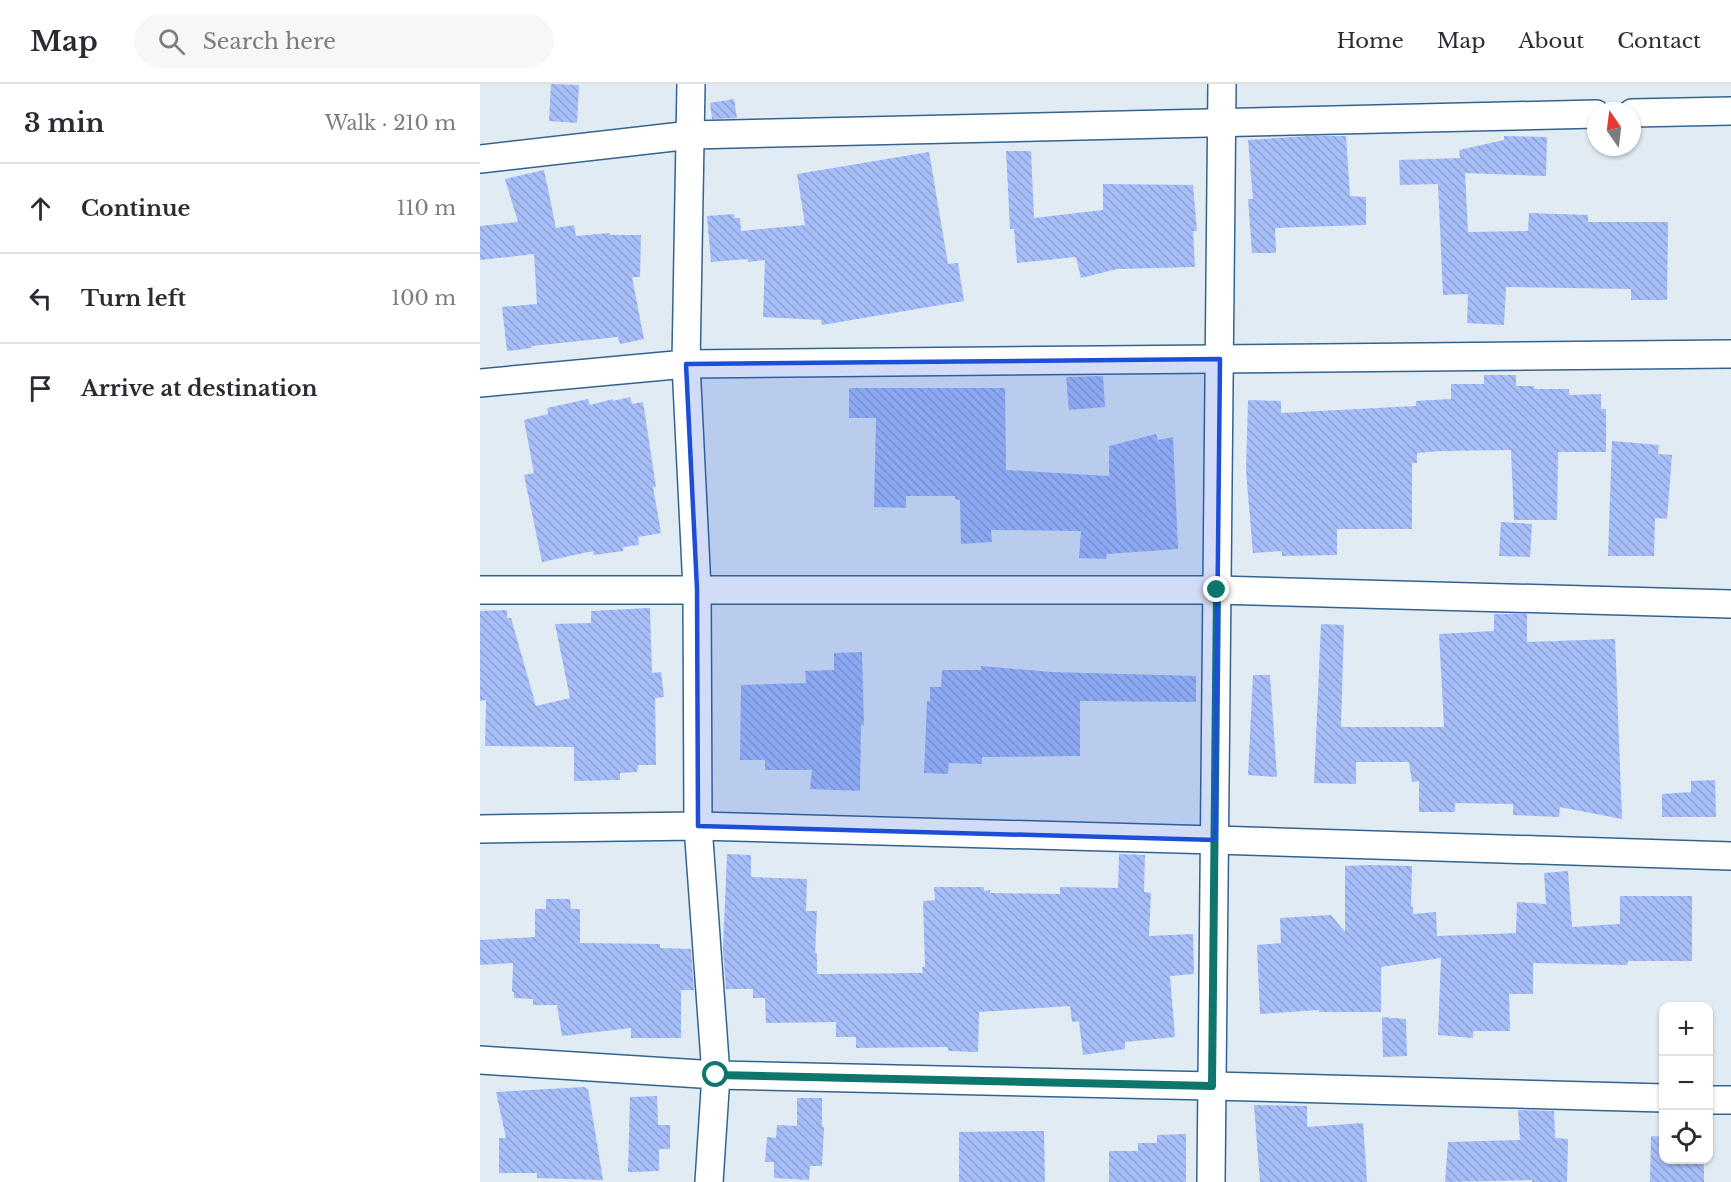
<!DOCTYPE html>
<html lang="en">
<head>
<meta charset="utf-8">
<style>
	body { margin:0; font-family:"Libre Baskerville",serif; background:#f7f7f7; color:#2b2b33 }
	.controls { position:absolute; right:18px; bottom:18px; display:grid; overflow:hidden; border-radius:12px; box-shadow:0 2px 4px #0004 }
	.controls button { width:54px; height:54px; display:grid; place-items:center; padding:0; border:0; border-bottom:2px solid #e1e1e2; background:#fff; color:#2b2b33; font:30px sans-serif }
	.compass { position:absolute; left:1107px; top:18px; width:54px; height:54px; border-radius:50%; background:#fff; box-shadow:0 2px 4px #0004; rotate:346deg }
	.stop { position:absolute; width:18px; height:18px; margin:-14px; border:4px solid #0f766e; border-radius:50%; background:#fff }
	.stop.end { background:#0f766e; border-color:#fff; box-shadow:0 2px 6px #0008 }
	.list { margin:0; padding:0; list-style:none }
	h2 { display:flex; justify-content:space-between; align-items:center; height:78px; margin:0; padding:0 24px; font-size:26px }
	h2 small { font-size:20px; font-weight:400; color:#7c7c81 }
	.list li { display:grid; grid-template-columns:39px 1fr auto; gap:18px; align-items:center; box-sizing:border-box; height:90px; padding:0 24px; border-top:2px solid #e1e1e2 }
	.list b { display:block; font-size:22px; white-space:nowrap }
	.list em { font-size:20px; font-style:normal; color:#7c7c81 }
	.icon { flex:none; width:33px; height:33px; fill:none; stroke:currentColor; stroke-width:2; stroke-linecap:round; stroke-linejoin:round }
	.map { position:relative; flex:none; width:1251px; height:1098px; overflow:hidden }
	header { display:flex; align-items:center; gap:36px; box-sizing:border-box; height:84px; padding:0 30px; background:#fff; border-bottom:2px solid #e1e1e2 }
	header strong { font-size:28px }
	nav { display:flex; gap:33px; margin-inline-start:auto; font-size:21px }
	.search { width:420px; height:54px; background:#f7f7f7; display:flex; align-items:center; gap:15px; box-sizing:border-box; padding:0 21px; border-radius:33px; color:#7c7c81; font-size:22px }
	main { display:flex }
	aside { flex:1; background:#fff }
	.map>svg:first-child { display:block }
</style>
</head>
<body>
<header>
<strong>Map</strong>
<div class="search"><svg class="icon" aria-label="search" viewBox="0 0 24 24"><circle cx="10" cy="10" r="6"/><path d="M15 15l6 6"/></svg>Search here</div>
<nav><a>Home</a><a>Map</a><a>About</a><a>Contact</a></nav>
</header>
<main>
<aside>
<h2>3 min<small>Walk · 210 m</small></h2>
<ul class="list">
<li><svg class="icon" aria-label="ahead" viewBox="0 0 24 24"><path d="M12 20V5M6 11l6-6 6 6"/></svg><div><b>Continue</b></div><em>110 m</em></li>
<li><svg class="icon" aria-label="left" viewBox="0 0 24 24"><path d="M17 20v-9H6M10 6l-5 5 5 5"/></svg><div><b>Turn left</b></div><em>100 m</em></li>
<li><svg class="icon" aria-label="arrive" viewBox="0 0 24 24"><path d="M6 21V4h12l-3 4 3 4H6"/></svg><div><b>Arrive at destination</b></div></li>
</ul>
</aside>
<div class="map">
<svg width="1251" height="1098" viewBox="0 0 1251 1098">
	<defs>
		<pattern id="building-back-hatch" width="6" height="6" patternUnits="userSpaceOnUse" patternTransform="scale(1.5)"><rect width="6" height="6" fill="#a6bdf7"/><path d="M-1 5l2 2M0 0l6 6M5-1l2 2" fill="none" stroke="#8da2d4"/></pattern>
	</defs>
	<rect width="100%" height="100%" fill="#e0ebf4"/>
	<g fill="url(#building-back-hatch)">
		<path d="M 71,0 L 99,1 L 97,39 L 69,37 Z"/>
		<path d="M 254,15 L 257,34 L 232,35 L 230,19 Z"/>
		<path d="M 829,52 L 866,52 L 870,112 L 886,113 L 886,141 L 795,144 L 796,169 L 772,169 L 768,115 L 773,115 L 768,56 Z"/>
		<path d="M 1024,52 L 1067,53 L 1066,92 L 985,89 L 988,148 L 1048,147 L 1049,129 L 1108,131 L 1108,138 L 1188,138 L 1187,216 L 1151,216 L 1151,205 L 1026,203 L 1024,241 L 987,239 L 988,210 L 963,211 L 958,100 L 920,101 L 919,76 L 980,74 L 979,66 L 1024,56 Z"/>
		<path d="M 526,67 L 551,67 L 554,134 L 623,126 L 623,100 L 713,101 L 717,147 L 713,147 L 715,183 L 637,185 L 601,194 L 596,173 L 537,179 L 534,145 L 530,145 Z"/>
		<path d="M 449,68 L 468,180 L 478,179 L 484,217 L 342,241 L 341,236 L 283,233 L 285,176 L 268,178 L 268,175 L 231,178 L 227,132 L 254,130 L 254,134 L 260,134 L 261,147 L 325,141 L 317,90 Z"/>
		<path d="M 64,86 L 76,144 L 94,141 L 96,152 L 130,149 L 130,151 L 161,151 L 160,193 L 152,193 L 164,255 L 140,260 L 138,253 L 51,262 L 52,264 L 27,267 L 22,223 L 57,220 L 54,170 L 0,176 L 0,142 L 38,138 L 25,95 Z"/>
		<path d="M 1004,291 L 1036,291 L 1036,302 L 1054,302 L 1054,305 L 1089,305 L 1089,311 L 1121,310 L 1121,325 L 1126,325 L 1126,368 L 1078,368 L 1077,436 L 1034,436 L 1031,366 L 960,367 L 937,369 L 937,379 L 932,379 L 932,445 L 857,445 L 857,471 L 802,472 L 802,467 L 773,469 L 766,387 L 768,316 L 801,317 L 801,329 L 936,322 L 936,317 L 971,315 L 971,300 L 1004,300 Z"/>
		<path d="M 623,292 L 625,323 L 589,326 L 586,293 Z"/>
		<path d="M 369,304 L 525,304 L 526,386 L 629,392 L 629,362 L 676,350 L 678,356 L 693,353 L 698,465 L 627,470 L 626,475 L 599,474 L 601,447 L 511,446 L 512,458 L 481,460 L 480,416 L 475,415 L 475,412 L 426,412 L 426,424 L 394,423 L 396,334 L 369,334 Z"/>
		<path d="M 150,313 L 152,320 L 163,318 L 176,403 L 173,403 L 181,449 L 158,453 L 159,461 L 143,463 L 143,467 L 114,471 L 113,467 L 62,478 L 44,391 L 54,389 L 44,336 L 68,330 L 67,324 L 108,315 L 110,321 L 133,315 L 133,317 Z"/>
		<path d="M 1132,357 L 1179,361 L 1178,370 L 1192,371 L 1187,435 L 1175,434 L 1174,472 L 1128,472 Z"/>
		<path d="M 1021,438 L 1052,440 L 1050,473 L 1019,472 Z"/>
		<path d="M 170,524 L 172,589 L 181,588 L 184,613 L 175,614 L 176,681 L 158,681 L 157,688 L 140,689 L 140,696 L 94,697 L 94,663 L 5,662 L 6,616 L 0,617 L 0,527 L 27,526 L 27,534 L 31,534 L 56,622 L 90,614 L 75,540 L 111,539 L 111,527 Z"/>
		<path d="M 1014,530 L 1047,530 L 1047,558 L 1135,555 L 1142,735 L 1080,723 L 1079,733 L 1033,731 L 1033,720 L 975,719 L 975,728 L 939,728 L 939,697 L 932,698 L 929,678 L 876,678 L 876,700 L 834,699 L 841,540 L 864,541 L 861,643 L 964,643 L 959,550 L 1014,547 Z"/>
		<path d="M 382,568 L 384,641 L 381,641 L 380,707 L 330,705 L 332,686 L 285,686 L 285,676 L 260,676 L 261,601 L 326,599 L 325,587 L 354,586 L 354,569 Z"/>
		<path d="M 501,582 L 571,588 L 716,592 L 716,618 L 600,617 L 600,672 L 502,673 L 502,680 L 469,679 L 468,690 L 444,689 L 447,617 L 450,617 L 450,603 L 461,603 L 462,586 L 501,586 Z"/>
		<path d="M 773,591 L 790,591 L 797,693 L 768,691 Z"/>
		<path d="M 1235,696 L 1236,733 L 1182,733 L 1182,710 L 1211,708 L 1211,697 Z"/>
		<path d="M 247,770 L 271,771 L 271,793 L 327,795 L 326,827 L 337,827 L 335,869 L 337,869 L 337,890 L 443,889 L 442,883 L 445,883 L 443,817 L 455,816 L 454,803 L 504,803 L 504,807 L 510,806 L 510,809 L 580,810 L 580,803 L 638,804 L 639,770 L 665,771 L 664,808 L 671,809 L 669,852 L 713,850 L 714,890 L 690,892 L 695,953 L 645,958 L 645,965 L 603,971 L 599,937 L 592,938 L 590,922 L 499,928 L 498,968 L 468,967 L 468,963 L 376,964 L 376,953 L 356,953 L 356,938 L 286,939 L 285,914 L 273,914 L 273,905 L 246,905 L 243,865 Z"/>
		<path d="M 890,781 L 932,782 L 931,823 L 933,823 L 933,830 L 956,828 L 957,852 L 1036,849 L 1037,818 L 1066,820 L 1064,789 L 1088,787 L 1092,843 L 1140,840 L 1140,812 L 1212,812 L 1212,877 L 1148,877 L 1147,881 L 1053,879 L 1053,910 L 1029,910 L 1030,947 L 993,947 L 993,954 L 958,951 L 961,874 L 901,883 L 901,928 L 839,928 L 839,926 L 780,930 L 777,861 L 801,859 L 800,834 L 851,831 L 865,848 L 865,782 Z"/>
		<path d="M 66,815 L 90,815 L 91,825 L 100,825 L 100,859 L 180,860 L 180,864 L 211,865 L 214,906 L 201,906 L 201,954 L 151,954 L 151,944 L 82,952 L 77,921 L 53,921 L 53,915 L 34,914 L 34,908 L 32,908 L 33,879 L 0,881 L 0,856 L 55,853 L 55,825 L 66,825 Z"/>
		<path d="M 902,933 L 926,935 L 927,972 L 903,973 Z"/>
		<path d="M 105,1003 L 106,1005 L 108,1005 L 123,1096 L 57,1094 L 57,1089 L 19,1089 L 19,1054 L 26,1054 L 16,1008 Z"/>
		<path d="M 177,1012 L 178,1041 L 190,1041 L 190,1065 L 179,1065 L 179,1087 L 148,1088 L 150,1013 Z"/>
		<path d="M 317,1014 L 342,1014 L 342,1043 L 344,1043 L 342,1082 L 330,1082 L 329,1096 L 294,1094 L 294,1078 L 285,1078 L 287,1053 L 296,1054 L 297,1041 L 317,1042 Z"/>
		<path d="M 774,1021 L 827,1022 L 827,1043 L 883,1039 L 887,1098 L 780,1098 Z"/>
		<path d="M 1038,1026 L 1074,1027 L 1075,1054 L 1088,1055 L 1087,1098 L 1052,1098 L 1052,1096 L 965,1098 L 968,1058 L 1040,1056 Z"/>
		<path d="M 564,1047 L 565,1098 L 479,1098 L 479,1048 Z"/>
		<path d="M 706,1050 L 706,1098 L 629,1098 L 629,1067 L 658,1067 L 658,1059 L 677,1059 L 677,1051 Z"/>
		<path d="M 1171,1052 L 1184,1053 L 1184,1076 L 1224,1076 L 1224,1098 L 1170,1098 Z"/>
	</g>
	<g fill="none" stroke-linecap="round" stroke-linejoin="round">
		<g stroke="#34648e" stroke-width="30">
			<g id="street">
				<path d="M 211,0 L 206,280 L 217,505 L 218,742 L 236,991 L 229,1098"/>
				<path d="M 1152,29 L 1251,27"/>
				<path d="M 0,75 L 211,51 L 1116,30"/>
				<path d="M 0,299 L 206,280 L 1251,270"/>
				<path d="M 0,506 L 737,506 L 1251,520"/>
				<path d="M 0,745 L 218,742 L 735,756 L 1251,772"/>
				<path d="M 0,976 L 236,991 L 732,1002 L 1184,1014"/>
				<path d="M 1228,1016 L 1251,1016"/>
				<path d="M 731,1098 L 742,0"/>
			</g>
		</g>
		<use href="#street" stroke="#fff" stroke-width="27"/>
	</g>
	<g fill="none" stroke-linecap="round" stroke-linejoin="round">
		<path stroke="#0f766e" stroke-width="8" d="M 236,991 L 732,1002 L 737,506"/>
	</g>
	<path fill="#1d4ed8" fill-opacity="0.2" stroke="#1d4ed8" stroke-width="4.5" stroke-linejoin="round" d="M 740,275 L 735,756 L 218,742 L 217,505 L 206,280 Z"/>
</svg>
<div class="controls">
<button>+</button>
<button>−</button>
<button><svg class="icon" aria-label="locate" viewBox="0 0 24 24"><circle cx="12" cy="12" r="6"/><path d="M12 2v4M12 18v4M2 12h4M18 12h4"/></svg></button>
</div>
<svg class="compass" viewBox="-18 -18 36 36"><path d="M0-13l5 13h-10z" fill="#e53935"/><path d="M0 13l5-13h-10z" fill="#7c7c81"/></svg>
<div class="stop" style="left:236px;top:991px"></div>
<div class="stop end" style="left:737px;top:506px"></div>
</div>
</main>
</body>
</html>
